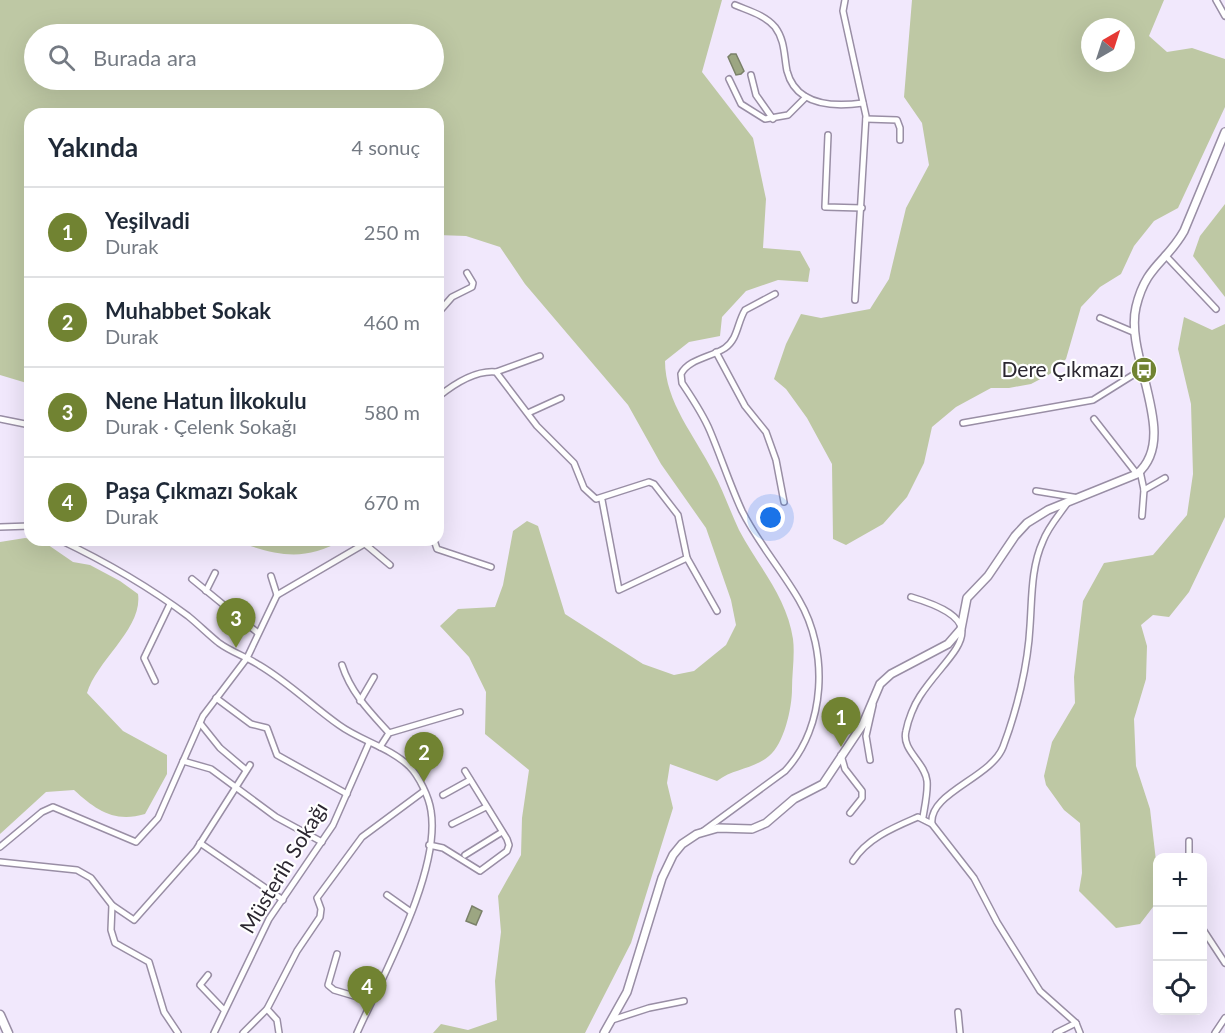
<!DOCTYPE html>
<html lang="tr">
<head>
<meta charset="utf-8">
<style>
	body { margin:0; font-family:Lato,sans-serif; background:#f6f6f7; color:#1f2937 }
	.controls { position:absolute; right:18px; bottom:18px; display:grid; overflow:hidden; border-radius:12px; box-shadow:0 6px 24px #0002 }
	.controls button { width:54px; height:54px; display:grid; place-items:center; padding:0; border:0; border-bottom:2px solid #e0e1e3; background:#fff; color:#1f2937; font:30px sans-serif }
	.compass { position:absolute; left:1081px; top:18px; width:54px; height:54px; border-radius:50%; background:#fff; box-shadow:0 6px 24px #0002; rotate:39deg }
	.you { position:absolute; left:771px; top:518px; width:21px; height:21px; margin:-15px; border:4px solid #fff; border-radius:50%; background:#1a73e8; box-shadow:0 0 0 9px #1a73e833 }
	.badge { display:grid; place-items:center; width:39px; height:39px; border-radius:50%; background:#718332; color:#fff; font-size:20px; font-weight:700 }
	.pin { position:absolute; translate:-50% -50px; filter:drop-shadow(0 2px 3px #0008) }
	.pin::after { content:''; position:absolute; top:32px; width:21px; height:18px; background:inherit; clip-path:polygon(0 0,100% 0,50% 100%) }
	.list { margin:0; padding:0; list-style:none }
	h2 { display:flex; justify-content:space-between; align-items:center; height:78px; margin:0; padding:0 24px; font-size:26px }
	h2 small { font-size:20px; font-weight:400; color:#747a83 }
	.list li { display:grid; grid-template-columns:39px 1fr auto; gap:18px; align-items:center; box-sizing:border-box; height:90px; padding:0 24px; border-top:2px solid #e0e1e3 }
	.list b { display:block; font-size:22px; white-space:nowrap }
	.list p { margin:0; font-size:20px; white-space:nowrap; color:#747a83 }
	.list em { font-size:20px; font-style:normal; color:#747a83 }
	.icon { flex:none; width:33px; height:33px; fill:none; stroke:currentColor; stroke-width:2; stroke-linecap:round; stroke-linejoin:round }
	.map { position:relative; flex:none; width:1225px; height:1033px; overflow:hidden }
	.search { position:absolute; background:#fff; box-shadow:0 6px 24px #0002; left:24px; top:24px; width:420px; height:66px; display:flex; align-items:center; gap:15px; box-sizing:border-box; padding:0 21px; border-radius:33px; color:#747a83; font-size:22px }
	.panel { position:absolute; background:#fff; box-shadow:0 6px 24px #0002; left:24px; top:108px; width:420px; height:438px; border-radius:18px }
	.map>svg:first-child { display:block }
</style>
</head>
<body>
<div class="map">
<svg width="1225" height="1033" viewBox="0 0 1225 1033">
	<rect width="100%" height="100%" fill="#f1e8fc"/>
	<g fill="#bec8a4" fill-rule="evenodd">
		<path d="M 0,0 L 722,0 L 702,72 L 753,138 L 766,199 L 763,248 L 800,251 L 810,269 L 808,282 L 778,280 L 746,291 L 722,317 L 720,336 L 689,342 L 665,361 C 665,402 695,436 713,472 C 723,490 730,511 739,530 C 758,566 787,597 793,639 C 795,655 792,673 792,689 C 792,708 784,744 769,756 C 752,770 734,768 717,781 L 670,764 L 667,783 L 673,808 L 631,943 L 585,1033 L 433,1033 L 441,1024 L 468,1030 L 497,1020 L 495,981 L 501,932 L 498,896 L 521,855 L 522,818 L 529,770 L 485,734 L 486,692 L 469,657 L 440,626 L 458,609 L 495,607 L 503,585 L 513,531 L 527,521 L 538,526 L 565,614 L 643,664 L 674,675 L 694,671 L 726,645 L 736,625 L 731,600 L 706,528 L 661,464 L 628,405 L 525,284 L 500,247 L 466,236 L 438,235 L 438,114 L 30,114 L 30,384 L 0,375 ZM 34,34 L 434,34 L 434,80 L 34,80 Z"/>
		<path d="M 912,0 L 1164,0 L 1149,36 L 1167,52 L 1192,48 L 1225,59 L 1225,107 L 1178,208 L 1154,221 L 1134,246 L 1121,274 L 1100,287 L 1081,307 L 1066,359 L 1050,374 L 1031,384 L 1009,388 L 991,388 L 956,407 L 932,427 L 924,463 L 907,497 L 883,524 L 846,545 L 833,539 L 832,464 L 807,418 L 786,389 L 774,379 L 786,344 L 801,314 L 821,318 L 870,309 L 889,279 L 906,208 L 929,165 L 922,123 L 904,97 ZM 1090,27 L 1126,27 L 1126,63 L 1090,63 Z"/>
		<path d="M 1225,204 L 1225,297 L 1193,256 L 1200,236 Z"/>
		<path d="M 1184,317 L 1212,330 L 1225,324 L 1225,517 L 1189,592 L 1169,617 L 1153,615 L 1141,625 L 1147,646 L 1146,679 L 1134,719 L 1136,766 L 1150,809 L 1156,861 L 1153,907 L 1140,924 L 1116,928 L 1079,891 L 1082,873 L 1080,823 L 1064,810 L 1046,785 L 1044,776 L 1052,742 L 1075,703 L 1074,677 L 1083,601 L 1104,563 L 1153,555 L 1187,515 L 1193,474 L 1191,404 L 1178,349 Z"/>
		<path d="M 25,538 L 41,540 L 73,562 L 90,565 L 120,581 L 138,594 C 143,628 97,660 87,693 L 123,731 L 167,755 L 167,774 L 145,814 C 114,823 96,810 74,790 L 46,792 L 0,834 L 0,542 Z"/>
		<path d="M 233,540 L 343,540 C 302,563 275,555 233,540 Z"/>
	</g>
	<g fill="#9ca682" stroke="#7a8069" stroke-width="1.5">
		<path d="M 731,54 L 736,54 L 744,71 L 741,74 L 736,75 L 728,57 Z"/>
		<path d="M 472,906 L 482,911 L 476,925 L 466,921 Z"/>
	</g>
	<g fill="none" stroke-linecap="round" stroke-linejoin="round">
		<g stroke="#998ea5" stroke-width="8">
			<g id="minor">
				<path d="M 845,0 L 843,11 L 866,116 L 855,300"/>
				<path d="M 1216,0 L 1225,16"/>
				<path d="M 735,5 C 749,11 765,15 775,27 C 785,40 784,56 787,71 C 796,106 834,107 863,103"/>
				<path d="M 751,75 L 756,95 L 773,119"/>
				<path d="M 729,79 L 741,104 L 765,119 L 788,115 L 806,97"/>
				<path d="M 866,119 L 897,120 L 900,128 L 900,140"/>
				<path d="M 828,135 L 825,207 L 862,208"/>
				<path d="M 1165,255 L 1216,309"/>
				<path d="M 438,313 L 452,297 L 472,287 L 473,283 L 467,273"/>
				<path d="M 1100,318 L 1133,332"/>
				<path d="M 716,352 L 745,406 L 766,432 L 776,460 L 784,502"/>
				<path d="M 496,372 L 540,356"/>
				<path d="M 438,397 C 454,384 476,370 496,372 L 537,426 L 574,463 L 584,488 L 596,499 L 649,482 L 654,484 L 678,515 L 687,558 L 619,590 L 602,500"/>
				<path d="M 528,413 L 561,398"/>
				<path d="M 0,419 L 30,425"/>
				<path d="M 1094,419 L 1137,474"/>
				<path d="M 963,423 L 1093,400 L 1141,370"/>
				<path d="M 1140,471 L 1144,490 L 1142,516"/>
				<path d="M 1144,490 L 1165,478"/>
				<path d="M 1036,491 L 1079,498"/>
				<path d="M 1068,502 C 1060,514 1048,527 1043,541 C 1031,567 1032,598 1030,626 C 1028,665 1017,710 1003,747 C 991,778 928,793 932,824 L 974,878 L 997,922 L 1040,991 L 1076,1023"/>
				<path d="M 0,527 L 30,526"/>
				<path d="M 60,540 C 104,561 149,587 188,616 C 199,625 209,635 219,643 C 231,652 247,657 259,665 C 288,682 312,706 339,725 C 361,741 389,747 409,766 C 419,776 429,797 431,811 C 441,871 382,977 357,1033"/>
				<path d="M 434,540 L 437,549 L 491,567"/>
				<path d="M 365,544 L 390,565"/>
				<path d="M 687,558 L 717,611"/>
				<path d="M 271,576 L 277,595"/>
				<path d="M 192,579 L 258,633"/>
				<path d="M 206,591 L 215,573"/>
				<path d="M 911,597 C 1002,624 949,651 920,696 C 914,705 908,720 906,731 C 901,750 925,762 927,781 C 928,792 925,805 923,817"/>
				<path d="M 342,665 C 351,693 370,712 389,733"/>
				<path d="M 155,681 L 144,658 L 170,604"/>
				<path d="M 216,698 L 251,724 L 267,728 L 277,755 L 347,794"/>
				<path d="M 360,701 L 374,677"/>
				<path d="M 200,723 L 220,748 L 246,770"/>
				<path d="M 380,747 L 389,733 L 460,712"/>
				<path d="M 841,755 L 845,769 L 862,791 L 862,798 L 850,813"/>
				<path d="M 870,760 L 866,736 L 873,705"/>
				<path d="M 183,761 L 211,769 L 276,817 L 322,842"/>
				<path d="M 443,795 L 470,780"/>
				<path d="M 452,824 L 486,807"/>
				<path d="M 702,832 L 785,771 C 826,727 829,651 799,600 C 781,569 758,543 742,511 C 730,485 721,457 710,431 C 703,414 692,398 682,383 L 681,374 C 688,359 712,357 725,348 C 738,339 737,323 745,310 L 775,294"/>
				<path d="M 1189,841 L 1189,858"/>
				<path d="M 200,843 L 283,900"/>
				<path d="M 429,845 L 443,848 L 480,871 L 507,851 L 509,845 L 507,839 L 465,771"/>
				<path d="M 0,847 L 42,812 L 53,807 L 136,842 L 158,818 L 203,716 L 247,658 L 277,595 L 371,540"/>
				<path d="M 465,855 L 502,832"/>
				<path d="M 853,861 C 867,838 895,827 918,817 L 932,824"/>
				<path d="M 0,862 L 77,870 L 91,878 L 112,905 L 111,930 L 115,943 L 149,962 L 164,1012 L 178,1033"/>
				<path d="M 387,895 L 411,912"/>
				<path d="M 112,905 L 134,920 L 196,850 L 250,765"/>
				<path d="M 1202,928 L 1225,963"/>
				<path d="M 337,954 L 328,985 L 334,990 L 371,1001"/>
				<path d="M 208,975 L 200,985 L 223,1009"/>
				<path d="M 958,1012 L 960,1033"/>
				<path d="M 612,1020 L 649,1008 L 684,1001"/>
				<path d="M 214,1033 L 269,919 L 333,825 L 369,743"/>
				<path d="M 243,1033 L 267,1009"/>
				<path d="M 279,1033 L 277,1020 L 267,1009 L 297,951 L 320,917 L 321,909 L 317,898 L 362,837 L 424,791"/>
				<path d="M 1056,1033 L 1076,1023 L 1080,1033"/>
				<path d="M 1215,1033 L 1225,1018"/>
			</g>
		</g>
		<g stroke="#998ea5" stroke-width="10">
			<path id="tertiary" d="M 604,1033 L 627,992 L 662,878 L 673,855 L 682,844 L 697,834 L 718,828 L 752,829 L 766,823 L 794,799 L 823,784 L 863,724 L 880,684 L 891,674 L 948,644 L 961,629 L 967,598 L 988,576 L 1015,536 L 1027,523 L 1048,510 L 1137,474 C 1181,437 1124,357 1136,307 C 1146,265 1166,263 1184,231 L 1225,132"/>
		</g>
		<g stroke="#998ea5" stroke-width="11">
			<path id="primary" d="M 0,1015 L 8,1033"/>
		</g>
		<use href="#minor" stroke="#fff" stroke-width="5"/>
		<use href="#tertiary" stroke="#fff" stroke-width="7"/>
		<use href="#primary" stroke="#fff" stroke-width="8"/>
	</g>
	<defs>
		<g id="bus-disc" transform="scale(1.35)"><circle r="9.5" fill="#718332" stroke="#fff"/><path d="M-5-6H5V4H4V6H2V4H-2V6H-4V4H-5ZM-3.5-4V0h7V-4ZM-3.5 1.2v1.5H-2V1.2ZM2 1.2v1.5H3.5V1.2Z" fill="#fff"/></g>
	</defs>
	<g fill-rule="evenodd">
		<use href="#bus-disc" x="1144" y="370"/>
	</g>
	<g text-anchor="middle" stroke-width="4.5" stroke-linejoin="round" paint-order="stroke">
		<g font-size="21" fill="#2b2730" stroke="#fff" text-anchor="end">
			<text x="1124" y="377">Dere Çıkmazı</text>
		</g>
		<g font-size="21" fill="#2b2730" stroke="#fff">
			<text transform="translate(284 868) rotate(-59)" y="7">Müsterih Sokağı</text>
		</g>
	</g>
</svg>
<div class="controls">
<button>+</button>
<button>−</button>
<button><svg class="icon" aria-label="locate" viewBox="0 0 24 24"><circle cx="12" cy="12" r="6"/><path d="M12 2v4M12 18v4M2 12h4M18 12h4"/></svg></button>
</div>
<svg class="compass" viewBox="-18 -18 36 36"><path d="M0-13l5 13h-10z" fill="#e53935"/><path d="M0 13l5-13h-10z" fill="#747a83"/></svg>
<div class="you"></div>
<div class="pin badge" style="left:841px;top:747px">1</div>
<div class="pin badge" style="left:424px;top:782px">2</div>
<div class="pin badge" style="left:236px;top:648px">3</div>
<div class="pin badge" style="left:367px;top:1016px">4</div>
<div class="search"><svg class="icon" aria-label="search" viewBox="0 0 24 24"><circle cx="10" cy="10" r="6"/><path d="M15 15l6 6"/></svg>Burada ara</div>
<section class="panel">
<h2>Yakında<small>4 sonuç</small></h2>
<ul class="list">
<li><span class="badge">1</span><div><b>Yeşilvadi</b><p>Durak</p></div><em>250 m</em></li>
<li><span class="badge">2</span><div><b>Muhabbet Sokak</b><p>Durak</p></div><em>460 m</em></li>
<li><span class="badge">3</span><div><b>Nene Hatun İlkokulu</b><p>Durak · Çelenk Sokağı</p></div><em>580 m</em></li>
<li><span class="badge">4</span><div><b>Paşa Çıkmazı Sokak</b><p>Durak</p></div><em>670 m</em></li>
</ul>
</section>
</div>
</body>
</html>
